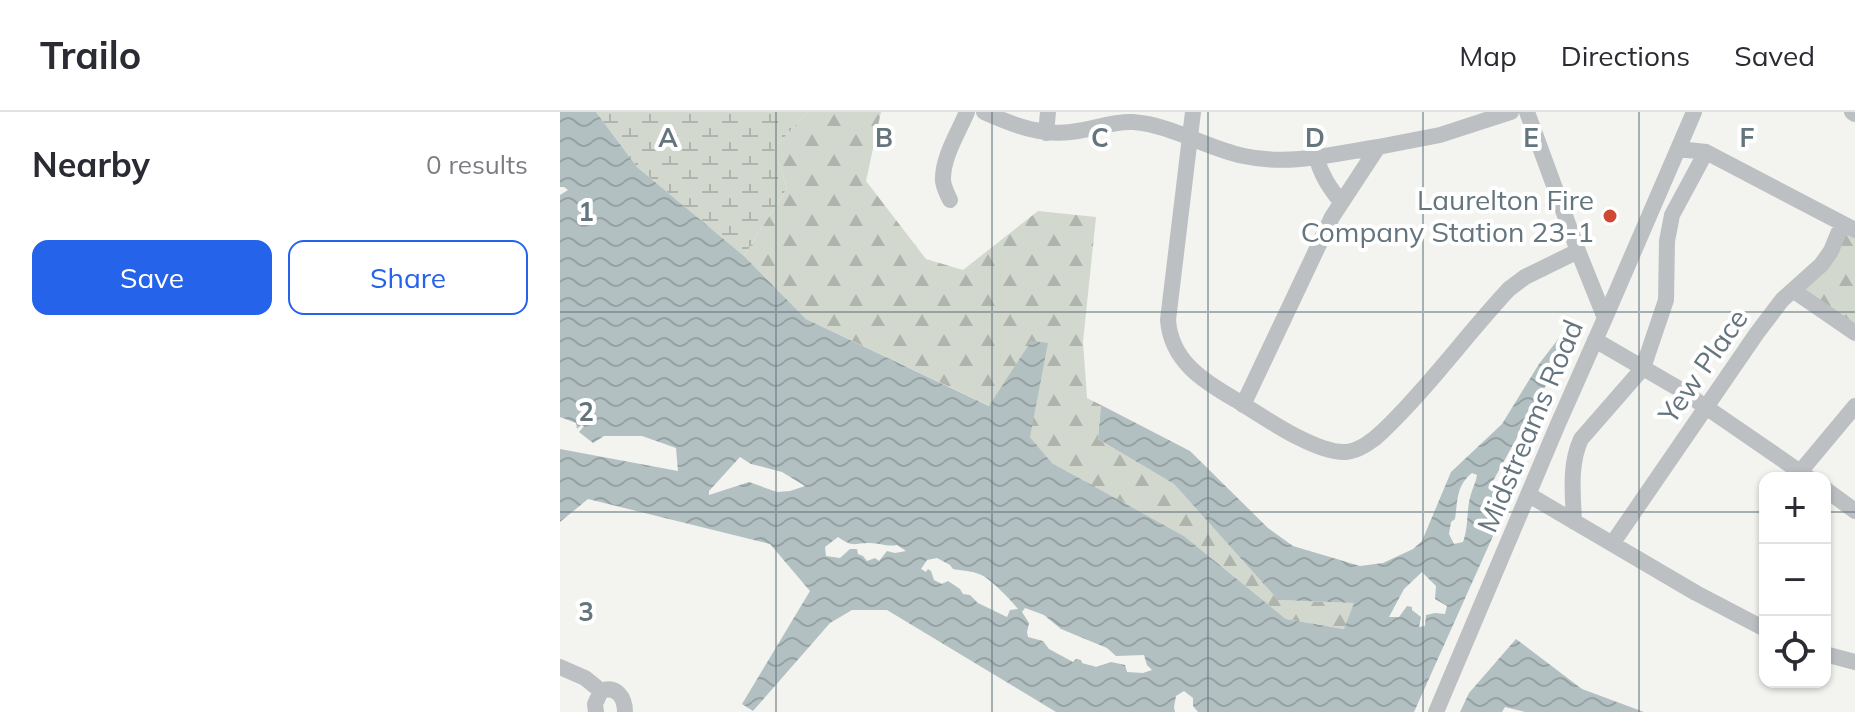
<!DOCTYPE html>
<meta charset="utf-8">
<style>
:root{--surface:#fff;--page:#f2f2f3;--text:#2b2b33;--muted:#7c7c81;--line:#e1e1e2;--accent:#2563eb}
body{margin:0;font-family:Mulish,sans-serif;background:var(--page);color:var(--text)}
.controls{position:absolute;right:24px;bottom:24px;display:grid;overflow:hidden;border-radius:16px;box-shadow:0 2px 6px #0004}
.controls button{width:72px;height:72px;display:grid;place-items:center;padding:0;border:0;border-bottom:2px solid var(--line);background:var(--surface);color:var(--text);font:40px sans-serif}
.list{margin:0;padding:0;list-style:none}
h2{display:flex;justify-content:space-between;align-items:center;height:104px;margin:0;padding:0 32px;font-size:34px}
h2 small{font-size:26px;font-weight:400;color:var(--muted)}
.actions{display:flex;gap:16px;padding:24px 32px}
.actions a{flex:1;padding:18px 0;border:2px solid var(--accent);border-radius:16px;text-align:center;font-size:28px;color:var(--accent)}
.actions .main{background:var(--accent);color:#fff}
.icon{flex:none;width:44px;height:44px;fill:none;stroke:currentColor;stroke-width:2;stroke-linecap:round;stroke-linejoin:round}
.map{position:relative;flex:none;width:1295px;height:600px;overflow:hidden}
header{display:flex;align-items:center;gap:48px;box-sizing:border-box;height:112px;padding:0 40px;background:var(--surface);border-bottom:2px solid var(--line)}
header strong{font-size:38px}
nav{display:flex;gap:44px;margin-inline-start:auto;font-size:28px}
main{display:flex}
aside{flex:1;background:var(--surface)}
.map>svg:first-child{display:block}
</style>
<header>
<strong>Trailo</strong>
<nav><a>Map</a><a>Directions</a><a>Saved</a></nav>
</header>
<main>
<aside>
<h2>Nearby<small>0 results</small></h2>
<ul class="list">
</ul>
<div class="actions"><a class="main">Save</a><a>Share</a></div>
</aside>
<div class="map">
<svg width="1295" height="600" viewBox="0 0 1295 600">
<defs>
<pattern id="forest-firs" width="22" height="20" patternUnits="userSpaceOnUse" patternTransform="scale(2)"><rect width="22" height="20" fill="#d3d8cf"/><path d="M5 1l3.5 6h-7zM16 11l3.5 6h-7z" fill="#afb4ad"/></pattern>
<pattern id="wetland-marsh" width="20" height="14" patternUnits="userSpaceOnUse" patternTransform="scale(2)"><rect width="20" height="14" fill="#d3d8cf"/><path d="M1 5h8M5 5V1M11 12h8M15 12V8" fill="none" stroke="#afb4ad"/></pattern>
<pattern id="water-waves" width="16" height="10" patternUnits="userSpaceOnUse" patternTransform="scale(2)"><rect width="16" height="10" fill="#b3c0c2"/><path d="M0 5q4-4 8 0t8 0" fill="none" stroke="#95a1a3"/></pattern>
</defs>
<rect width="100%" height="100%" fill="#f3f3f0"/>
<!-- forest -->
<path fill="url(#forest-firs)" d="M 248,0 L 321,0 L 306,69 L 366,147 L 403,158 L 478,99 L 536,105 L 523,230 L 527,286 L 541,293 L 538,327 L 614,372 L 718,488 L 795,491 L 785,517 L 726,507 L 624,424 L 492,351 L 470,325 L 471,229 L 430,294 L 246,207 L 184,144 L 227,76 L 214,36 Z
M 1284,118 L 1295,123 L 1295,213 L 1241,177 Z"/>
<!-- wetland -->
<path fill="url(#wetland-marsh)" d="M 36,0 L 248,0 L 214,36 L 227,76 L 184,144 L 77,55 Z"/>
<!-- water -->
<path fill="url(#water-waves)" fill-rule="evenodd" d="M 0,0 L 36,0 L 77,55 L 184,144 L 246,207 L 429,294 L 471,229 L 488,231 L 470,325 L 492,351 L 624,424 L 726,507 L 784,517 L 794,491 L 718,488 L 614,372 L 538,327 L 541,293 L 630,339 L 708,416 L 733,434 L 800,454 L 823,451 L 853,437 L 862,429 L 891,360 L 942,312 L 979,252 L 1009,213 L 1016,219 L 933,369 L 933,424 L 854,600 L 638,600 L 633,594 L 633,586 L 624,579 L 616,584 L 614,595 L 615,600 L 496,600 L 327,498 L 292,498 L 270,511 L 193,599 L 182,592 L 250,479 L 210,432 L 28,387 L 0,410 L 0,337 L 118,359 L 116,336 L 82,324 L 44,324 L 33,331 L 19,320 L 24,314 L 21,313 L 17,317 L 16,311 L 0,305 L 0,83 L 8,78 L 4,75 L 0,75 ZM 180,345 L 191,352 L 222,360 L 245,374 L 230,379 L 217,380 L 189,370 L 149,383 L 149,379 ZM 912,361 L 917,363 C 916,370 913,375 911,382 C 906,398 909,414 903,430 L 894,432 L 889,422 L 891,410 L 895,407 C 898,388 896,374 912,361 ZM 278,425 C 294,436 293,431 310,431 C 320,431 327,435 337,433 L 346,439 L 335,441 L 327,439 L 319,449 L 315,446 L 307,449 L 303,444 L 298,442 L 297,437 L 290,437 L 280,446 L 266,444 L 265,435 ZM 377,446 L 390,453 L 393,457 C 403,459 416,459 425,465 C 435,472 450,487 458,497 L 450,498 L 447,505 L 418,491 L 410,483 L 403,482 L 400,477 L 388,469 L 382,472 L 374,468 L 371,459 L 368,457 L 366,460 L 361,457 L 367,448 ZM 862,460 L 876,474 L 875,487 L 887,494 L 885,502 L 875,501 L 866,503 L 865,514 L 859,515 L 861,505 L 852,498 L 852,495 L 847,494 L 839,505 L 829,505 L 844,477 ZM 465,496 L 484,503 L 501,517 L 547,536 L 556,544 L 584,543 L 587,553 L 592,558 L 583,561 L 567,560 L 565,553 L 551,550 L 536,555 L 522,551 L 521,548 L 516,547 L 513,550 L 489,537 L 483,529 L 468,525 L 467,520 L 469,511 L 462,500 Z
M 956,527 L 1022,577 L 1084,600 L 965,600 L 945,595 L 942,600 L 900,600 L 909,581 Z"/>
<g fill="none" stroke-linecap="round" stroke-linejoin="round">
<!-- minor -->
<path stroke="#bcc0c3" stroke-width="16" d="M 424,0 C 455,14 484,25 518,19 C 536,16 555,9 573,10 C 613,13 645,36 684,44 C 727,54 775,42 818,35
M 633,0 L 608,208 C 611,249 643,269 676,288 C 702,304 756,342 786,340 C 799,339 814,328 823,319 C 869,275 906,223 949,177 L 965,165 L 1018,139
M 1292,0 L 1295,2
M 486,21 L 488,0
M 1118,37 L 1146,40 L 1295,118
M 756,44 C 761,63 769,75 781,90
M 390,88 C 387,82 384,76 383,69 C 382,46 398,21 407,0
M 1234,179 L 1295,221
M 1045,206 L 1134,0
M 1035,228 L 1121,278 L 1249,366
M 683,293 L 772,105 L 818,35 L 880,23 L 951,0
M 1240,360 L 1295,294
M 1265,377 L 1295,399
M 969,383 L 1136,481 L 1205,517
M 1014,410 C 1013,382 1009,353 1021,327 L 1083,256 L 1106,188 L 1107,129 L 1112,103 L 1146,40
M 1052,432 L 1197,221 L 1222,188 L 1261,153 L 1271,139 L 1282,112
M 1265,542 L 1295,550
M 0,555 L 25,566 L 41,579
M 41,579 C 56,573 65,585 65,600
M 36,600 L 35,592 L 41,579
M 876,600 L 998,312 L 1045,206 L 1018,139 L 967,0"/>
</g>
<!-- grid -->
<path fill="none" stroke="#65757e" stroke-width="2" stroke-opacity="0.55" d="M 216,0 L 216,600M 432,0 L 432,600M 648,0 L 648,600M 863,0 L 863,600M 1079,0 L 1079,600M 0,200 L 1295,200M 0,400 L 1205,400M 1265,400 L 1295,400"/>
<!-- markers -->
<circle fill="#d04833" stroke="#fff" stroke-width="3" cx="1050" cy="104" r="8"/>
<g text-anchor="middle" stroke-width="8" stroke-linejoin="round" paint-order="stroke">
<!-- poi labels -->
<g font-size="28" fill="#65757e" stroke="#fff" text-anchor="end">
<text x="1034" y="98">Laurelton Fire<tspan x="1034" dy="32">Company Station 23-1</tspan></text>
</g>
<!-- street labels -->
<g font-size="28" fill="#65757e" stroke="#fff">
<text transform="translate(1143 254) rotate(-55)" y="10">Yew Place</text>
<text transform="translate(970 314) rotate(-67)" y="10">Midstreams Road</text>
</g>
</g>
<g font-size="26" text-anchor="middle" font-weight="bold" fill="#65757e" stroke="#fff" stroke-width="8" stroke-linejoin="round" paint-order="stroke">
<text x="108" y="35">A</text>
<text x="324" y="35">B</text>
<text x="540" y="35">C</text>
<text x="755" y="35">D</text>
<text x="971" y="35">E</text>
<text x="1187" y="35">F</text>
<text x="26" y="109">1</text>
<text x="26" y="309">2</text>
<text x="26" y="509">3</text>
</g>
</svg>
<div class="controls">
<button>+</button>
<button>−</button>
<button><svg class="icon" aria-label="locate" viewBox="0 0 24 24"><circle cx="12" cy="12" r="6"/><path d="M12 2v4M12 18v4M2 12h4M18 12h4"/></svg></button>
</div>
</div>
</main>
